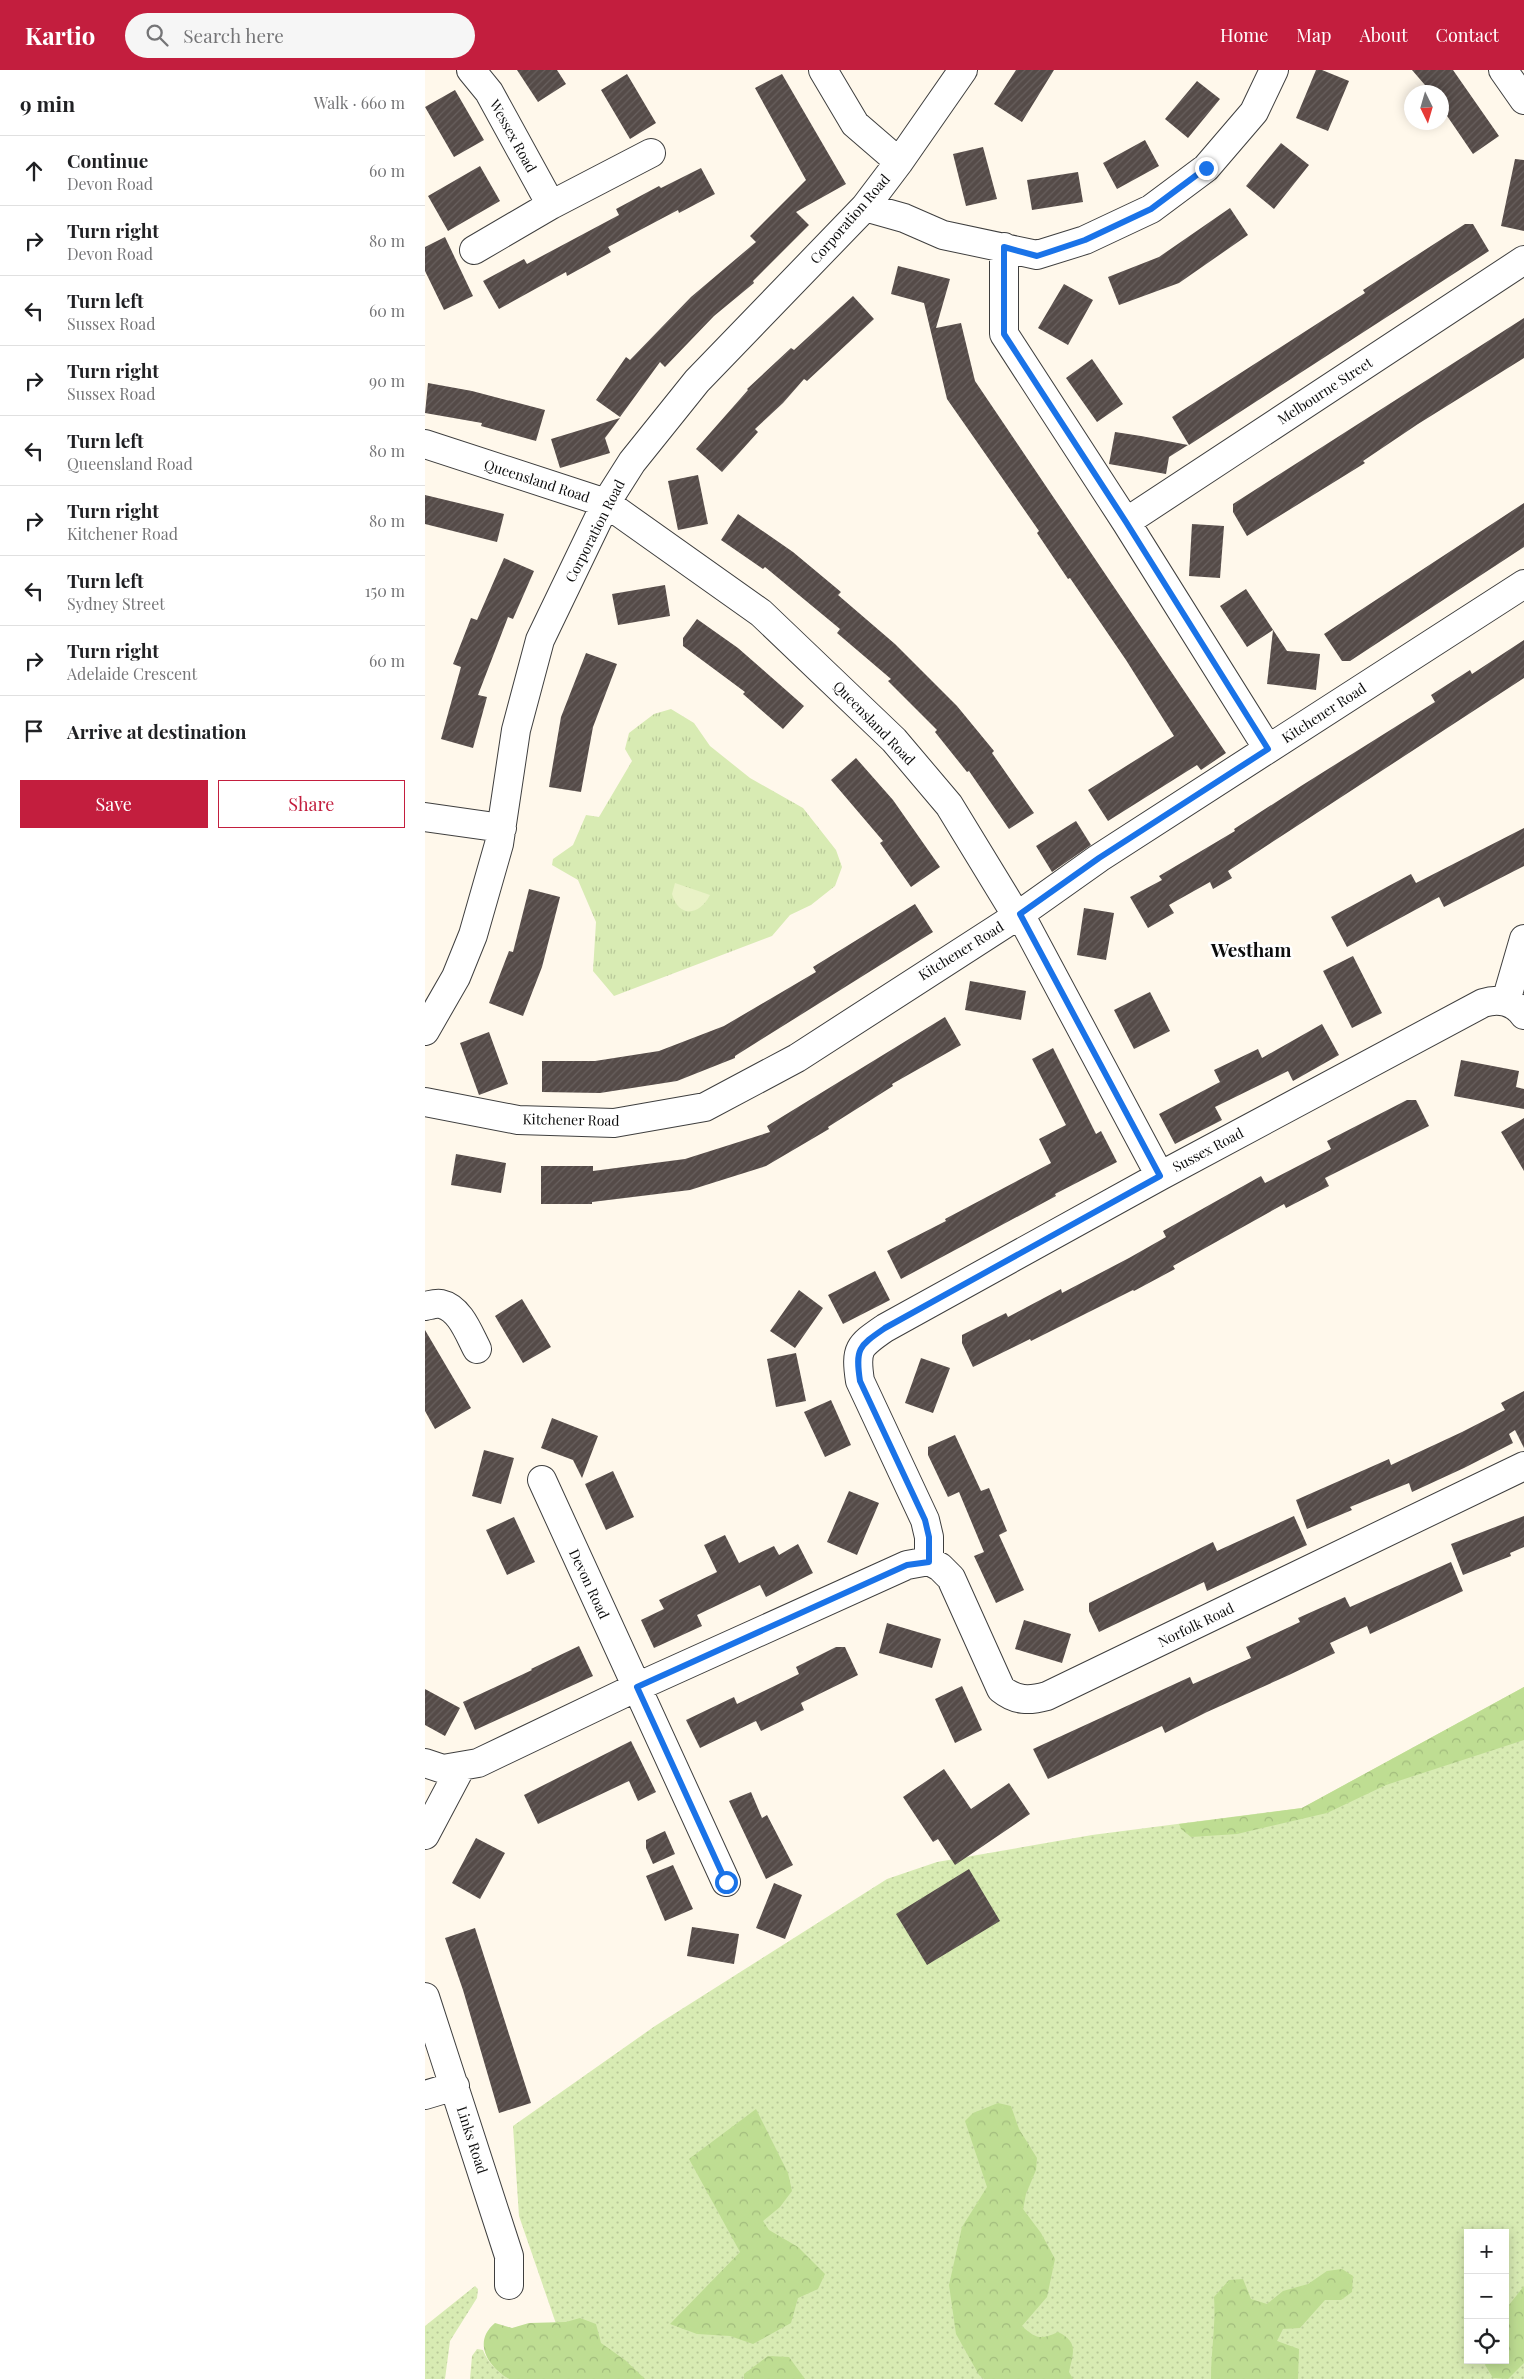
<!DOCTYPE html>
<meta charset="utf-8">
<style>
:root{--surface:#fff;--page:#f6f6f6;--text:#202124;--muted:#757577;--line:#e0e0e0;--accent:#c31e3e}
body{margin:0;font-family:"Playfair Display",serif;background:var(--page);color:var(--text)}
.controls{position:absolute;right:15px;bottom:15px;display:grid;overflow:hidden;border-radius:0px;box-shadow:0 2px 12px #0003}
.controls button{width:45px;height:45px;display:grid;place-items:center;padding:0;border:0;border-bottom:1px solid var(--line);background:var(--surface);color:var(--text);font:25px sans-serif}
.compass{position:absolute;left:979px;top:15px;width:45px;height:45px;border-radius:50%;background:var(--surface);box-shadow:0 2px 12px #0003;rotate:175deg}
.stop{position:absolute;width:15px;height:15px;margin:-11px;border:4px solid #1a73e8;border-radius:50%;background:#fff}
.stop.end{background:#1a73e8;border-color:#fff;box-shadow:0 1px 5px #0008}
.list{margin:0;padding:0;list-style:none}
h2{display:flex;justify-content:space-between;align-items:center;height:65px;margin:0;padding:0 20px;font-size:21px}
h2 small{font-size:16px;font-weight:400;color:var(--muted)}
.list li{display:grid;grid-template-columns:32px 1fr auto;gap:15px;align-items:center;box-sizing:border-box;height:70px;padding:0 20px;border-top:1px solid var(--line)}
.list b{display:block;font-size:19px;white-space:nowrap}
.list p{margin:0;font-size:16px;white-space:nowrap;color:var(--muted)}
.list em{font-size:16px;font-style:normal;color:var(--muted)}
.actions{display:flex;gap:10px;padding:15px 20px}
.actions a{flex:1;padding:11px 0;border:1px solid var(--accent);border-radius:0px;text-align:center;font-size:18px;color:var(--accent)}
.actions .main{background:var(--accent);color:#fff}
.icon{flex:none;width:28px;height:28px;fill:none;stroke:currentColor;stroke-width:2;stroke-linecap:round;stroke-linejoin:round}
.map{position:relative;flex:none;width:1099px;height:2309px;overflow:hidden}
header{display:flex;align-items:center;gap:30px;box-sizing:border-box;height:70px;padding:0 25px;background:var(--accent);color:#fff}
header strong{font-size:24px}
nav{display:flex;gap:28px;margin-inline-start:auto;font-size:18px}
.search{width:350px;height:45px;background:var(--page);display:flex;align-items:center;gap:12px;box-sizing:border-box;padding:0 18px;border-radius:28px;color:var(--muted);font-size:19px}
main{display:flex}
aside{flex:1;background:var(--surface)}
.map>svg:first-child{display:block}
</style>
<header>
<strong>Kartio</strong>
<div class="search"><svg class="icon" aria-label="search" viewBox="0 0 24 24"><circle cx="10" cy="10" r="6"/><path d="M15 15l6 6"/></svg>Search here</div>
<nav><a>Home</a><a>Map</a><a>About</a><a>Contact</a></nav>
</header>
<main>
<aside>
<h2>9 min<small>Walk · 660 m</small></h2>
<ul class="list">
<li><svg class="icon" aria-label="ahead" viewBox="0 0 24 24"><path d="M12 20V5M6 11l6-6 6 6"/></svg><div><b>Continue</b><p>Devon Road</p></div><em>60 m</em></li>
<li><svg class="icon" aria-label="right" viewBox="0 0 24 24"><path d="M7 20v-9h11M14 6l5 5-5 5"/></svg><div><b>Turn right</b><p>Devon Road</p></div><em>80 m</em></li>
<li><svg class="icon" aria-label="left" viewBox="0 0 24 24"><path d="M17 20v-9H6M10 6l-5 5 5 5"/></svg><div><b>Turn left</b><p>Sussex Road</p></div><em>60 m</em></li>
<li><svg class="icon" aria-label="right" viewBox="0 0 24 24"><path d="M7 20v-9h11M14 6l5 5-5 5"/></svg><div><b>Turn right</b><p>Sussex Road</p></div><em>90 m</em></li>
<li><svg class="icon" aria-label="left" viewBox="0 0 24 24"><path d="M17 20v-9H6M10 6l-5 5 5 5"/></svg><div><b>Turn left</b><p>Queensland Road</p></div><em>80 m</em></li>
<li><svg class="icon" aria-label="right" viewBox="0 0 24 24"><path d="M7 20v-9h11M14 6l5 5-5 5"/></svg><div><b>Turn right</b><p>Kitchener Road</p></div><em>80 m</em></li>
<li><svg class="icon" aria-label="left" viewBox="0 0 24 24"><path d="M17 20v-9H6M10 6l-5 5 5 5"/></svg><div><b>Turn left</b><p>Sydney Street</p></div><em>150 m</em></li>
<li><svg class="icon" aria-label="right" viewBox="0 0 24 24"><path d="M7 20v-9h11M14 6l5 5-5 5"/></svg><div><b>Turn right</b><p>Adelaide Crescent</p></div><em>60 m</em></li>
<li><svg class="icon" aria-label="arrive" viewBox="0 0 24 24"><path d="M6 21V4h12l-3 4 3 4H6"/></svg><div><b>Arrive at destination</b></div></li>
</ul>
<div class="actions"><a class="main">Save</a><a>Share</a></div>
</aside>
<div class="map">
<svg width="1099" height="2309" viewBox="0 0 1099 2309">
<defs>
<pattern id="grass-dots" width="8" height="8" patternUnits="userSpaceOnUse" patternTransform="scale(1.25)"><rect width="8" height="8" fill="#d8ebb3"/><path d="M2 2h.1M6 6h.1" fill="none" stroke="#b8c899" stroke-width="1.8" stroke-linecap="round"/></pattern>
<pattern id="forest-crowns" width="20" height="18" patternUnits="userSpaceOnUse" patternTransform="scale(1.25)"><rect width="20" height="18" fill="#bedd92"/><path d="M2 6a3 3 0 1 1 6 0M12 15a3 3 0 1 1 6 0" fill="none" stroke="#a2bc7d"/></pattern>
<pattern id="park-tufts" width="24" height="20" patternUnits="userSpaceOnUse" patternTransform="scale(1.25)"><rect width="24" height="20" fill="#d8ebb3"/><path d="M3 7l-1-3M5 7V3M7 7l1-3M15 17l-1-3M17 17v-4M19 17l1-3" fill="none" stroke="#b8c899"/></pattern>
<pattern id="building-hatch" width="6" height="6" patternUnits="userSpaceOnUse" patternTransform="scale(1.25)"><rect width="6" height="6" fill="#554b48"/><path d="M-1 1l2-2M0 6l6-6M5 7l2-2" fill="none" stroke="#68605e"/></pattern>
</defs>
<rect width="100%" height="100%" fill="#fff8eb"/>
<!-- grass -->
<path fill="url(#grass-dots)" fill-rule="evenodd" d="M 1099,1617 L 1099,2309 L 150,2309 L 94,2146 L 88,2056 L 230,1956 L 462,1809 L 512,1792 L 667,1765 L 877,1738 ZM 1043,2163 L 1080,2163 L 1080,2290 L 1043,2290 Z
M 50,2216 L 53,2219 L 52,2228 L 25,2271 L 20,2309 L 0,2309 L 0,2256 Z
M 52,2279 L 58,2280 C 63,2293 72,2302 84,2309 L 45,2309 L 47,2286 Z"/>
<!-- forest -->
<path fill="url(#forest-crowns)" d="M 1099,1617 L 1099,1670 L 961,1715 L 902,1743 L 812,1764 L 766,1767 L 756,1759 L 754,1754 L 877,1738 Z
M 573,2033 L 586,2036 L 594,2059 L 612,2088 L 611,2100 L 601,2124 L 598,2139 L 616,2163 L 630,2189 L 622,2227 L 597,2256 C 611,2269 616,2270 633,2262 C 654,2272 648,2283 644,2302 L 648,2309 L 559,2309 L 554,2305 L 531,2264 L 524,2215 L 537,2157 L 562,2117 L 540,2051 L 548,2043 Z
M 331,2039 L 363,2103 L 367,2121 L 355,2137 L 338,2151 L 344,2160 L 373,2177 L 400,2204 L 393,2219 L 373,2228 L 366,2253 L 328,2274 L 305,2266 L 272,2264 L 245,2254 L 315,2182 L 264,2089 Z
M 917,2199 L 928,2206 L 927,2222 L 916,2230 L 900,2230 L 875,2258 L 858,2259 L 852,2271 L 874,2279 L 873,2309 L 786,2309 C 786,2281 791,2255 789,2227 L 804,2210 L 818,2209 L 826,2229 L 842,2234 L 858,2221 L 883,2214 L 902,2201 Z
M 1099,2216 L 1099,2293 L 1083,2309 L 1068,2308 L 1060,2295 L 1062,2290 L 1080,2290 L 1080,2240 Z
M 155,2248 L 171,2254 L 176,2273 L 200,2290 L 220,2309 L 84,2309 C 63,2297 47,2272 70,2253 L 87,2258 L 104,2253 L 141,2252 Z
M 343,2286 L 364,2287 L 380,2309 L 319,2309 L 319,2304 Z"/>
<!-- park -->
<path fill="url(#park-tufts)" d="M 246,639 L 269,653 L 285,676 L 325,708 L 378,738 L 411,780 L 417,797 L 410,816 L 386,835 L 365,845 L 347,866 L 189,926 L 168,901 L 171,852 L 153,810 L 127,795 L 128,789 L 148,775 L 161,745 L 174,747 L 207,691 L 200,679 L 204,663 L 229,644 Z"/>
<!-- pitch -->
<path fill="#e9f2c6" d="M 250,813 L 285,825 C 275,845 254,849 247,824 Z"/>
<!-- building -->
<path fill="url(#building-hatch)" d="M 92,0 L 132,0 L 141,14 L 113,32 Z
M 591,0 L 629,0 L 597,52 L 569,34 Z
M 891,0 L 897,0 L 924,11 L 903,61 L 871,48 Z
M 987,0 L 1028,0 L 1074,66 L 1048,84 L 1018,40 L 1020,39 L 1016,35 L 1016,22 L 1006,22 Z
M 202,4 L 231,53 L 205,69 L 176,20 Z
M 357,4 L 421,114 L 371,142 L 384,155 L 328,211 L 329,213 L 289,246 L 240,297 L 235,292 L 195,347 L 171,330 L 201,287 L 205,290 L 266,227 L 331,172 L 325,166 L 381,110 L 330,18 Z
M 772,11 L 795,29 L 763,68 L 740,49 Z
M 30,20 L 59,70 L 29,87 L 0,37 Z
M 720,70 L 734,96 L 692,119 L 678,93 Z
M 856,73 L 884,95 L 849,139 L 821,116 Z
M 558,77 L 572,129 L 541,136 L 528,84 Z
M 1090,89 L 1099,90 L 1099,161 L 1076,156 Z
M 55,96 L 75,131 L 23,161 L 3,126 Z
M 276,98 L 290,124 L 254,143 L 253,140 L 183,177 L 186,182 L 142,206 L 141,202 L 74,239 L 58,211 L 99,189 L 102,194 L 194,145 L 191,139 L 234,116 L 236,118 Z
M 653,102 L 658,132 L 607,140 L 602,110 Z
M 805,138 L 823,165 L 754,213 L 694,235 L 683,207 L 734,187 Z
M 1040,154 L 1048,154 L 1064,181 L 764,375 L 747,347 L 940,223 L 938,220 Z
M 20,167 L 48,226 L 19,240 L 0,201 L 0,177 Z
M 473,196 L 525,209 L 511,258 L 536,253 L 550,311 L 801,683 L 776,700 L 772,695 L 683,751 L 663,720 L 749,666 L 701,590 L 645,508 L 643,509 L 612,463 L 614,461 L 522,329 L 499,233 L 466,224 Z
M 639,214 L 668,230 L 643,275 L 613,258 Z
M 428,226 L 449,249 L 382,311 L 379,309 L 358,333 L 330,359 L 333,362 L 297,402 L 271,379 L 323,320 L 322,319 L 366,278 L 369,280 Z
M 1099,248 L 1099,288 L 993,354 L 938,391 L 940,393 L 822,466 L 808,442 L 808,434 Z
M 667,289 L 698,334 L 672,352 L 641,308 Z
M 3,313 L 47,321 L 120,340 L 111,371 L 56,356 L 57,353 L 0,343 Z
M 195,348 L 180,368 L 185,383 L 135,398 L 126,369 Z
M 690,362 L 716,366 L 763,375 L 744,387 L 741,404 L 684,394 Z
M 273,405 L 283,454 L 253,460 L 243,411 Z
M 0,425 L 79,444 L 72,472 L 0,454 Z
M 1099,433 L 1099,477 L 925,591 L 917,591 L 899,564 Z
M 313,444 L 368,482 L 416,522 L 413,525 L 470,574 L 532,636 L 569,681 L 567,683 L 609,743 L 584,759 L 544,701 L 542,702 L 510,662 L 512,660 L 463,611 L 466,609 L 412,563 L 415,559 L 340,497 L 338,499 L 296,470 Z
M 767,454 L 799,456 L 795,508 L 764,506 Z
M 79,488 L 109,501 L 88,549 L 83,547 L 53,625 L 62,627 L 48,678 L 16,669 L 36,597 L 28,594 L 46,548 L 52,550 Z
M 240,515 L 245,546 L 193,555 L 187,524 Z
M 821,519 L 862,581 L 895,584 L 891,620 L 842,614 L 848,560 L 822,577 L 795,536 Z
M 272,549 L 313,578 L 379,636 L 358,659 L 318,624 L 320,622 L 258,576 L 258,568 Z
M 1099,570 L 1099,608 L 803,801 L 807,808 L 788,819 L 785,812 L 744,835 L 749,843 L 723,858 L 705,827 L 737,810 L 734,806 L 810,761 L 809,759 L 876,716 L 1010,632 L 1006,625 L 1045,600 L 1047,604 Z
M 161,583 L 192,594 L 168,657 L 156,722 L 124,717 L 136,647 Z
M 431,688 L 468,730 L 515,797 L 486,817 L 455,773 L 458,771 L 406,710 Z
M 651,751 L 666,775 L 627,802 L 611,776 Z
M 1099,758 L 1099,796 L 1019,837 L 1014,827 L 922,877 L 906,847 L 986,804 L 991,813 Z
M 104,819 L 135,827 L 117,897 L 98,946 L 64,933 L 84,881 L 88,882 Z
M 490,834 L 508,862 L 310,986 L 310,988 L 252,1011 L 175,1023 L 117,1022 L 117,991 L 170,991 L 234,981 L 299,956 L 391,902 L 388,897 Z
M 659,838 L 689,843 L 681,890 L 652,885 Z
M 928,886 L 957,943 L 927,958 L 898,901 Z
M 545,911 L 601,921 L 596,950 L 540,940 Z
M 725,922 L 745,961 L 709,979 L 689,940 Z
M 520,947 L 536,975 L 467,1014 L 468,1016 L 403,1057 L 404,1059 L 341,1096 L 265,1120 L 167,1132 L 167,1134 L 116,1134 L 116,1096 L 168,1096 L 168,1101 L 260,1089 L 345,1062 L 342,1056 Z
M 897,954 L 914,985 L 868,1011 L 863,1001 L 790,1037 L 797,1050 L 750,1074 L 734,1044 L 795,1012 L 789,1000 L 833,979 L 837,988 Z
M 64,962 L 83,1014 L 54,1025 L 35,973 Z
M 628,978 L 671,1064 L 676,1061 L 692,1092 L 630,1124 L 631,1126 L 476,1209 L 462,1181 L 521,1151 L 520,1149 L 626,1093 L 614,1069 L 641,1055 L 607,989 Z
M 1036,990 L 1094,1001 L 1091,1017 L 1099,1019 L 1099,1039 L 1029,1026 Z
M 982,1030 L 991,1030 L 1004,1056 L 900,1108 L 904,1116 L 861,1138 L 859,1134 L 748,1196 L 750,1199 L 709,1221 L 708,1220 L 606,1271 L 605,1269 L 548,1297 L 537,1273 L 537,1265 L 581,1243 L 583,1247 L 636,1219 L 637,1223 L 704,1188 L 741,1167 L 738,1161 L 836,1106 L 840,1113 L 906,1079 L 902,1071 Z
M 1099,1048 L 1099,1101 L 1076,1062 Z
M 31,1084 L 81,1093 L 76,1123 L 26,1115 Z
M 450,1201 L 465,1230 L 418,1254 L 403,1225 Z
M 374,1220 L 398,1238 L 370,1278 L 345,1261 Z
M 97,1229 L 126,1277 L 98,1293 L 70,1246 Z
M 0,1260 L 46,1338 L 10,1359 L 0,1341 Z
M 371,1283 L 381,1331 L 351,1337 L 342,1289 Z
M 496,1288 L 525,1298 L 508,1343 L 480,1333 Z
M 1099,1321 L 1099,1378 L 1090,1360 L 1084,1364 L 1088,1373 L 1039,1398 L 987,1422 L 984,1413 L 925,1437 L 927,1440 L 882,1459 L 871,1430 L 964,1389 L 966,1395 L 1037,1362 L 1080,1340 L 1076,1333 Z
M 406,1330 L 426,1375 L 400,1387 L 379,1342 Z
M 127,1348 L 173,1366 L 157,1408 L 148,1390 L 116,1378 Z
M 530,1365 L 556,1421 L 564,1418 L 582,1461 L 574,1465 L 599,1520 L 571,1533 L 549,1486 L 559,1482 L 534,1422 L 523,1427 L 503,1385 L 503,1377 Z
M 59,1380 L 89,1388 L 76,1434 L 47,1426 Z
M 188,1401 L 209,1447 L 181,1460 L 160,1414 Z
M 424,1421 L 454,1433 L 432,1485 L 402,1472 Z
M 869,1446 L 882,1475 L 782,1521 L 779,1512 L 674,1562 L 664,1541 L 664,1533 L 788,1472 L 792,1481 Z
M 1099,1446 L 1099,1477 L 1085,1483 L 1086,1486 L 1038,1505 L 1026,1474 Z
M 89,1447 L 110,1492 L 82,1505 L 61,1460 Z
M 300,1465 L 314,1493 L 349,1476 L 354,1485 L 373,1474 L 388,1503 L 341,1527 L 335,1515 L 272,1545 L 277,1556 L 229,1578 L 216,1550 L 239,1539 L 234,1530 L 292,1502 L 279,1475 Z
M 1026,1492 L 1038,1521 L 945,1564 L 942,1556 L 905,1573 L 910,1583 L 864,1605 L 782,1642 L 740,1663 L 737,1656 L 623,1709 L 608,1679 L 765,1607 L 768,1614 L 826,1588 L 821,1577 L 875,1552 L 873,1548 L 920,1527 L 925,1537 Z
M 599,1550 L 646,1564 L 637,1593 L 590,1579 Z
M 462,1553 L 516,1569 L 507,1598 L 454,1583 Z
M 154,1576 L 168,1606 L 50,1660 L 38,1632 L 107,1600 L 106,1599 Z
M 411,1577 L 420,1577 L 433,1605 L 376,1633 L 379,1640 L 336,1661 L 331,1651 L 275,1678 L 261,1650 L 309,1627 L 312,1634 L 374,1604 L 371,1597 Z
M 537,1616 L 557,1660 L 530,1673 L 510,1629 Z
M 0,1619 L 35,1638 L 20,1666 L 0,1655 Z
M 206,1671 L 231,1722 L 213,1731 L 204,1711 L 113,1754 L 99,1725 Z
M 519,1699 L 546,1739 L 584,1713 L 605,1744 L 530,1795 L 513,1769 L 508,1772 L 478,1727 Z
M 326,1722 L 337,1748 L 342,1745 L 368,1795 L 341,1809 L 304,1731 Z
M 240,1761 L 250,1784 L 228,1794 L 221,1778 L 221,1770 Z
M 51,1768 L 80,1783 L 55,1829 L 27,1813 Z
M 248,1795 L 268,1839 L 240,1851 L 221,1806 Z
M 544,1799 L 575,1851 L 502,1895 L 471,1844 Z
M 349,1813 L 377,1825 L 360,1869 L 331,1858 Z
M 267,1857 L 314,1864 L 309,1894 L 262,1886 Z
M 50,1858 L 106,2033 L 74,2043 L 38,1920 L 20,1868 Z"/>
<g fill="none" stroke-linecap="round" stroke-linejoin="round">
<!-- minor casing -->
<g stroke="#3f3f3f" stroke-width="30">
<path id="minor" d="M 46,0 L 64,22 L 126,135
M 398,0 L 430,54 L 474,92
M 1078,0 L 1099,30
M 440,137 L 479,148 L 518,165 L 612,185 L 660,170 L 726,139 L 781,98 L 829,42 L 849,0
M 579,177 L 579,264 L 701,452 L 843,679
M 49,180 L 126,135 L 226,83
M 0,374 L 181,433 L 336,543 L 469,670 L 524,735 L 585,835 L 595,844 L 735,1106
M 701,452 L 1099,190
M 0,747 L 77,758
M 1081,931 L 1099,869
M 0,961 L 31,907 L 48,865 L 74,774 L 91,660 L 115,570 L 181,433 L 207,392 L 272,311 L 440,137 L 474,92 L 538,0
M 0,1032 L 93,1050 L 189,1053 L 280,1037 L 372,988 L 595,844 L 674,788 L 1099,514
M 0,1236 C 5,1235 11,1233 16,1234 C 35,1238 44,1264 52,1279
M 117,1410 L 301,1812
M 504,1491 L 504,1467 L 500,1450 L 435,1311 C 430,1278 434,1276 460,1258 L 735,1106 L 1058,933 C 1074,928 1089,931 1099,945
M 504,1491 L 515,1497 L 526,1508 L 576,1619 C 591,1631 604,1631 622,1626 L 1099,1396
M 0,1693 L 18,1699 L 53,1693 L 212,1617 L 482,1495 L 504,1491
M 0,1765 L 36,1697
M 0,1927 L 84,2186 L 84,2215
M 0,2025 L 30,2016"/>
</g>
<!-- minor -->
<use href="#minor" stroke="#fff" stroke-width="28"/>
</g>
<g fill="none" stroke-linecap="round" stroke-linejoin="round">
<!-- route -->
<path stroke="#1a73e8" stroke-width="6" d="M 301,1812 L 212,1617 L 482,1495 L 504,1492 L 504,1467 L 500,1450 L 435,1311 C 430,1278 434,1276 460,1258 L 735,1106 L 595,844 L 674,788 L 843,679 L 701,452 L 579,264 L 579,177 L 612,186 L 660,170 L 726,139 L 781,98"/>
</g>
<g text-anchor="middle" stroke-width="5" stroke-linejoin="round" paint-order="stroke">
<!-- street labels -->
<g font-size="14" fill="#0c0c0c" stroke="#fff">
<text transform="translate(88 66) rotate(61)" y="5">Wessex Road</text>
<text transform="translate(425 149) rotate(-49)" y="5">Corporation Road</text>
<text transform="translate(900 321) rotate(-33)" y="5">Melbourne Street</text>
<text transform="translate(112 411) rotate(18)" y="5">Queensland Road</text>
<text transform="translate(170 461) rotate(-63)" y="5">Corporation Road</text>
<text transform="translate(899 643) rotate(-33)" y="5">Kitchener Road</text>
<text transform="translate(449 653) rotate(46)" y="5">Queensland Road</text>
<text transform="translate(536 881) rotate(-32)" y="5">Kitchener Road</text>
<text transform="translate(146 1050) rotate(1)" y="5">Kitchener Road</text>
<text transform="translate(783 1080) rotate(-28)" y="5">Sussex Road</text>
<text transform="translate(164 1514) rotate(65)" y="5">Devon Road</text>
<text transform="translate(771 1555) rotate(-26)" y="5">Norfolk Road</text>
<text transform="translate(47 2070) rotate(72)" y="5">Links Road</text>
</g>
<!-- district labels -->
<g font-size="19" font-weight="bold" fill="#0c0c0c" stroke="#fff">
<text x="826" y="887">Westham</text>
</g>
</g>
</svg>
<div class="controls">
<button>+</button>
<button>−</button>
<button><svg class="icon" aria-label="locate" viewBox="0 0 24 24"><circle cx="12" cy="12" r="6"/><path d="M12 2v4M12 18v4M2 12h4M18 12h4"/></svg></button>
</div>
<svg class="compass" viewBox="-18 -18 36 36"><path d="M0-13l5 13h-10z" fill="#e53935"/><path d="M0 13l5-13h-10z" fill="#757577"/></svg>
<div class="stop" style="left:301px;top:1812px"></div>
<div class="stop end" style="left:781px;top:98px"></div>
</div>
</main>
